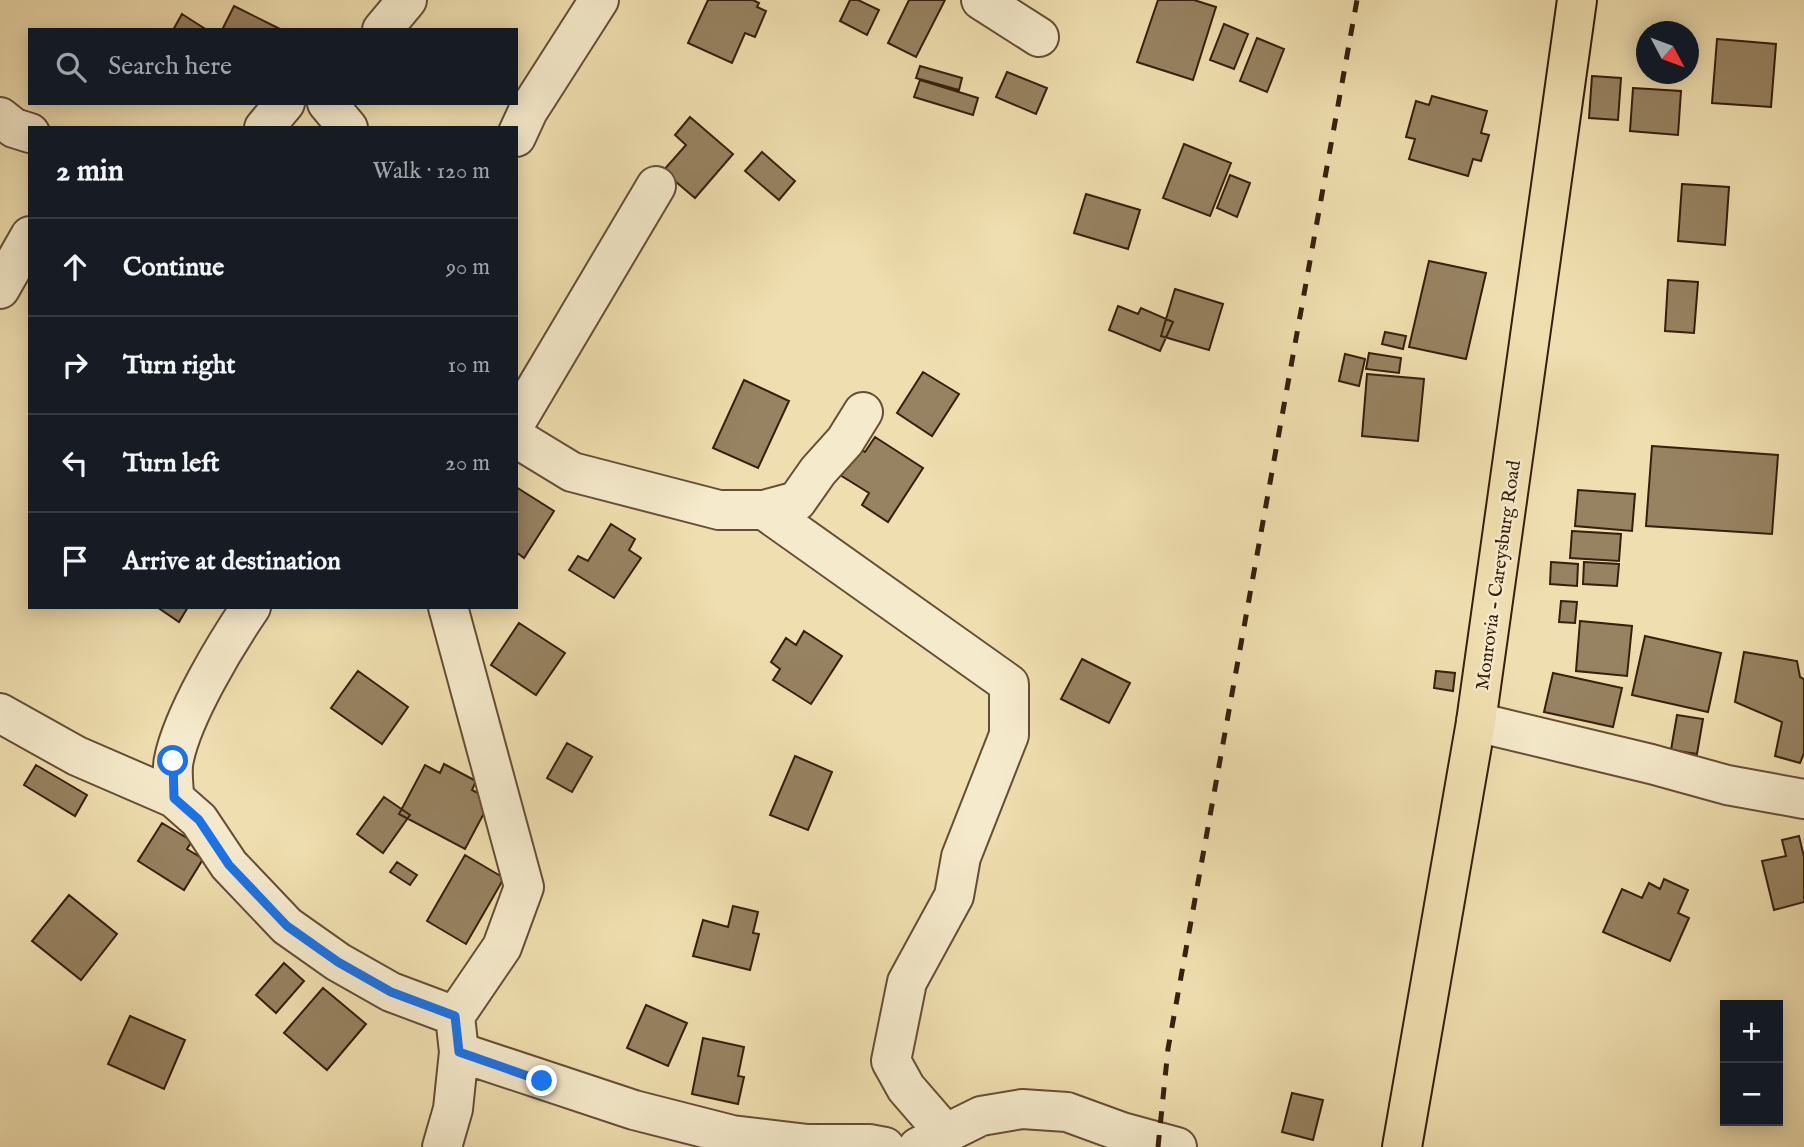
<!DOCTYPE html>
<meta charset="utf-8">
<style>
:root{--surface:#171b24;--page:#242831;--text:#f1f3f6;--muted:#9ea1a6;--line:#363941}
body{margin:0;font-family:"IM FELL English",serif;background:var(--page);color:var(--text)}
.controls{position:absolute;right:21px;bottom:21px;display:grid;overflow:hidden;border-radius:0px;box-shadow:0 4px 18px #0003}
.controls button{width:63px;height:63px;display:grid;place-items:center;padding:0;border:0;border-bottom:2px solid var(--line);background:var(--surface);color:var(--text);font:35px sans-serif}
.compass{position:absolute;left:1636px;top:21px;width:63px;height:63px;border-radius:50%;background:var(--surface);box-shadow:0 4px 18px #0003;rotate:131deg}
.stop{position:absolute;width:21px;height:21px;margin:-16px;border:5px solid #1a73e8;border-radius:50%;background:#fff}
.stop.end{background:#1a73e8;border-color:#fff;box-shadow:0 2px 7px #0008}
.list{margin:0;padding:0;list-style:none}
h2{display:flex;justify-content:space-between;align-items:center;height:91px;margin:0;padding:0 28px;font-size:30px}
h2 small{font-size:23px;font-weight:400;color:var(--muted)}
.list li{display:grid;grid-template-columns:46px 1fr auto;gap:21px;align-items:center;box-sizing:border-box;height:98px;padding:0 28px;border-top:2px solid var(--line)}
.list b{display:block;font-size:26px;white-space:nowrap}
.list em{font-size:23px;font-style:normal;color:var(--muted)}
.icon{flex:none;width:38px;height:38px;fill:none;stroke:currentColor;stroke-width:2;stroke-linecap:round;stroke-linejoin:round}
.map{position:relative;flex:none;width:1804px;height:1147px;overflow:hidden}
.search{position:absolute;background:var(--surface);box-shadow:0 4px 18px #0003;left:28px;top:28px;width:490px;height:77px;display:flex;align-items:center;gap:18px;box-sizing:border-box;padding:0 24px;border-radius:0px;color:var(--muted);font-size:26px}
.panel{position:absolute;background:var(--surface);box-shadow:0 4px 18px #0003;left:28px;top:126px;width:490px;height:483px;border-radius:0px}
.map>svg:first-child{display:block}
</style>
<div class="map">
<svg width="1804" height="1147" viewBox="0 0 1804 1147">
<rect width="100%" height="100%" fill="#efdeaf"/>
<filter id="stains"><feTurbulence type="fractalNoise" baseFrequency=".00286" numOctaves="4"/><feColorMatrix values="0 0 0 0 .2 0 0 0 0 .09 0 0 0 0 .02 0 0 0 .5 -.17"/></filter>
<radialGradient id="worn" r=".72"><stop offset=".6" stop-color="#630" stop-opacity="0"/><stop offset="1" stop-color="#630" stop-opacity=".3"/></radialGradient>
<!-- building -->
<path fill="#978261" stroke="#371e0d" stroke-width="2" d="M 708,0 L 753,0 L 759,3 L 757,7 L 766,11 L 755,37 L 745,33 L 732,63 L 688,43 Z
M 850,0 L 858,0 L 879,10 L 867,35 L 840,21 Z
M 909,0 L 945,0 L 916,57 L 888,43 Z
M 1158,0 L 1194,0 L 1216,7 L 1193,80 L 1137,62 Z
M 234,6 L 282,30 L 222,30 Z
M 182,14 L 196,23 L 207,30 L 173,30 Z
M 1224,24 L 1248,34 L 1234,69 L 1210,60 Z
M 1257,38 L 1284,49 L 1267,92 L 1240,81 Z
M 1717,39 L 1776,44 L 1771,107 L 1712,103 Z
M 920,66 L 962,78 L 959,90 L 916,78 Z
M 1007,72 L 1047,88 L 1036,114 L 996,97 Z
M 1592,76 L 1621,78 L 1618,120 L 1589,118 Z
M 920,80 L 978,98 L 973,115 L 914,97 Z
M 1633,88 L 1681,91 L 1678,135 L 1630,131 Z
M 1432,96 L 1487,111 L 1481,133 L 1489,135 L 1481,161 L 1473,159 L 1468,176 L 1409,159 L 1415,139 L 1406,137 L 1416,101 L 1429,105 Z
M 690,117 L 733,154 L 695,198 L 663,171 L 686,145 L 675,135 Z
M 1184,144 L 1231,163 L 1210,216 L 1163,198 Z
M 762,152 L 795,181 L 779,200 L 745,171 Z
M 1230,175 L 1250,183 L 1237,217 L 1217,208 Z
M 1682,184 L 1729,187 L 1725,245 L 1678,241 Z
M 1086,194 L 1140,210 L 1128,249 L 1074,233 Z
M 1429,261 L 1486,273 L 1466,359 L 1409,347 Z
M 1668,280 L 1698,282 L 1694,333 L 1665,331 Z
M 1175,289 L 1223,304 L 1209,350 L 1161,336 Z
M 1118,306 L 1138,314 L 1141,308 L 1173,322 L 1160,351 L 1109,330 Z
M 1385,332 L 1406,336 L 1403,349 L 1382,344 Z
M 1369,353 L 1401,358 L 1399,373 L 1366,369 Z
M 1345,354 L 1365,359 L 1359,386 L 1339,381 Z
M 923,372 L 959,394 L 932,436 L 897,413 Z
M 1367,374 L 1424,379 L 1418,441 L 1362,436 Z
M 744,380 L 789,401 L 758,468 L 713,448 Z
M 875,437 L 923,468 L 888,522 L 862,505 L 869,493 L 840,475 L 857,447 L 865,452 Z
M 1652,446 L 1778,455 L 1772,534 L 1646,526 Z
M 516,487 L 554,511 L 524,558 L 516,552 Z
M 1578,490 L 1635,494 L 1632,531 L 1575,526 Z
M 611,524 L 635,539 L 629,550 L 641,558 L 614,598 L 569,570 L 578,556 L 588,561 Z
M 1572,531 L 1621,534 L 1619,561 L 1570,558 Z
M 1551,562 L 1578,564 L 1577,586 L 1550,584 Z
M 1584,562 L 1619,564 L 1617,586 L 1583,584 Z
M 1561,601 L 1577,602 L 1575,623 L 1559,622 Z
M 157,607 L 188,607 L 179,622 Z
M 1580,621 L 1632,626 L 1627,676 L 1576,671 Z
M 519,623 L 565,653 L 536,695 L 491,665 Z
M 804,631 L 842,656 L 811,704 L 773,680 L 780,669 L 771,662 L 786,638 L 796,645 Z
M 1645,636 L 1721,653 L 1708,712 L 1632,695 Z
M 1744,652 L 1797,661 L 1800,677 L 1804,679 L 1804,753 L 1800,763 L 1775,756 L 1782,722 L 1735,702 Z
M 1082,659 L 1130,683 L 1109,723 L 1061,699 Z
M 358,671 L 408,707 L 382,744 L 331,708 Z
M 1436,671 L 1455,673 L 1453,691 L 1434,688 Z
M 1553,673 L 1622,688 L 1613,727 L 1544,712 Z
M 1677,715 L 1703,719 L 1697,754 L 1671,750 Z
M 567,743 L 592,757 L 572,792 L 547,778 Z
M 795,756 L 832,772 L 808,830 L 770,815 Z
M 444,764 L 476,781 L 472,790 L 491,800 L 465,849 L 399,814 L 425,765 L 440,773 Z
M 36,765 L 87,795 L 75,816 L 24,785 Z
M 384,797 L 410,815 L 383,853 L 357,834 Z
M 162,823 L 192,841 L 187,849 L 203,859 L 184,890 L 138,861 Z
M 1799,836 L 1804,857 L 1804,902 L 1774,910 L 1762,861 L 1786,856 L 1782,840 Z
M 465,855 L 504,878 L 466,944 L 427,921 Z
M 397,862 L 417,875 L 410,885 L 390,872 Z
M 1664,879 L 1688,890 L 1678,913 L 1689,918 L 1670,961 L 1603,932 L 1622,889 L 1642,898 L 1649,883 L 1660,889 Z
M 69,895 L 117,934 L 81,980 L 32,941 Z
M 733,906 L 758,912 L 753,933 L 759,934 L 750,970 L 693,956 L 703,920 L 728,927 Z
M 284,963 L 304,981 L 276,1013 L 256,995 Z
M 323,988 L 366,1024 L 327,1070 L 284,1033 Z
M 646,1005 L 687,1023 L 668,1066 L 627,1048 Z
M 130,1016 L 185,1040 L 164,1089 L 108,1064 Z
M 703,1038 L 744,1047 L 738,1076 L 744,1077 L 738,1104 L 692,1094 Z
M 1292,1093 L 1323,1100 L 1313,1140 L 1282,1132 Z"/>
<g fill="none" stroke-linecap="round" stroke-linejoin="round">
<!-- minor casing -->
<g stroke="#654e36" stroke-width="42">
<path id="minor" d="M 981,0 L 1039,37
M 382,30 L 407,0
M 327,103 L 348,128
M 0,117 L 14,128 L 30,133
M 264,128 L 285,103
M 516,137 L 528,111 L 599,0
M 0,289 L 30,236
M 516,422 L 656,186
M 516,438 L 572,472 L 719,510 L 764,510 L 797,501 L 818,471 L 845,441 L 863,412
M 764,510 L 1009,684 L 1009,735 L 961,857 L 954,896 L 907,982 L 891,1061 L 906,1088 L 945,1133
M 251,607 C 225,645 183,715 174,759 C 171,771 174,785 174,798 L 199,820 L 229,865 L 287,926 L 338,962 L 391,992 L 455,1016
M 0,713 L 77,756 L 174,798
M 1476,722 L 1651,764 L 1727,785 L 1804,799
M 459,1052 L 634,1110 L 732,1135 L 808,1144 L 869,1144 L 885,1147
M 442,1147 L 453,1109 L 459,1052 L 455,1016 L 502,947 L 524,887 L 448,607
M 918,1147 L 981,1116 L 1022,1109 L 1067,1112 L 1122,1132 L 1177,1147"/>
</g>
<!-- major casing -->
<g stroke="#371e0d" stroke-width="42">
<path id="major" d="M 1402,1147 L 1476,722 L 1577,0"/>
</g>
<!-- minor -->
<use href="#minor" stroke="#f5eacb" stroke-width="38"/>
<!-- major -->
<use href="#major" stroke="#efdeaf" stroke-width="38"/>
<!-- rail -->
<path stroke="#371e0d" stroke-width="5" stroke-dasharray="12 12" stroke-linecap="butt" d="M 1158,1147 L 1168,1049 L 1357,0"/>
</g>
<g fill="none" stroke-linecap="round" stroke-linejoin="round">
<!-- route -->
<path stroke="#1a73e8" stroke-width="9" d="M 173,761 L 174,798 L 199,820 L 229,865 L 287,926 L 338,962 L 391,992 L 455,1016 L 459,1052 L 542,1081"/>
</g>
<g text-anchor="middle" stroke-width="5" stroke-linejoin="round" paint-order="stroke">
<!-- street labels -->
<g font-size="19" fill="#371e0d" stroke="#f5eacb">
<text transform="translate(1497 575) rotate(-82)" y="7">Monrovia - Careysburg Road</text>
</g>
</g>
<rect width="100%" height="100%" filter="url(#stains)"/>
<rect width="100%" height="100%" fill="url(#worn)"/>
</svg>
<div class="controls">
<button>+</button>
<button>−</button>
</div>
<svg class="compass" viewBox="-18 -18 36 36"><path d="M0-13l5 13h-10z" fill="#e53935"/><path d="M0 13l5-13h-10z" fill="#9ea1a6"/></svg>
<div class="stop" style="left:173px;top:761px"></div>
<div class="stop end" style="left:542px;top:1081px"></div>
<div class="search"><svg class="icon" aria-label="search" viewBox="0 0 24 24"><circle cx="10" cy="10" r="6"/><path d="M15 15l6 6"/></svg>Search here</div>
<section class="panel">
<h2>2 min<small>Walk · 120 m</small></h2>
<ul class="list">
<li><svg class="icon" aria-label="ahead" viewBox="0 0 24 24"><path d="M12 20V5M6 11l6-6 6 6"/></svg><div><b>Continue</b></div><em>90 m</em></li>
<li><svg class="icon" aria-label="right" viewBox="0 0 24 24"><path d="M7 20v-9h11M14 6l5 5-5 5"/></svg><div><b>Turn right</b></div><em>10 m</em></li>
<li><svg class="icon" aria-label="left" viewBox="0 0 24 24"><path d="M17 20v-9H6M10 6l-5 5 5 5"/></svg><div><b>Turn left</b></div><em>20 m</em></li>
<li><svg class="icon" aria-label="arrive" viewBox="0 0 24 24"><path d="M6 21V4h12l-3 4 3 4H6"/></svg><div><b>Arrive at destination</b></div></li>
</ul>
</section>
</div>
